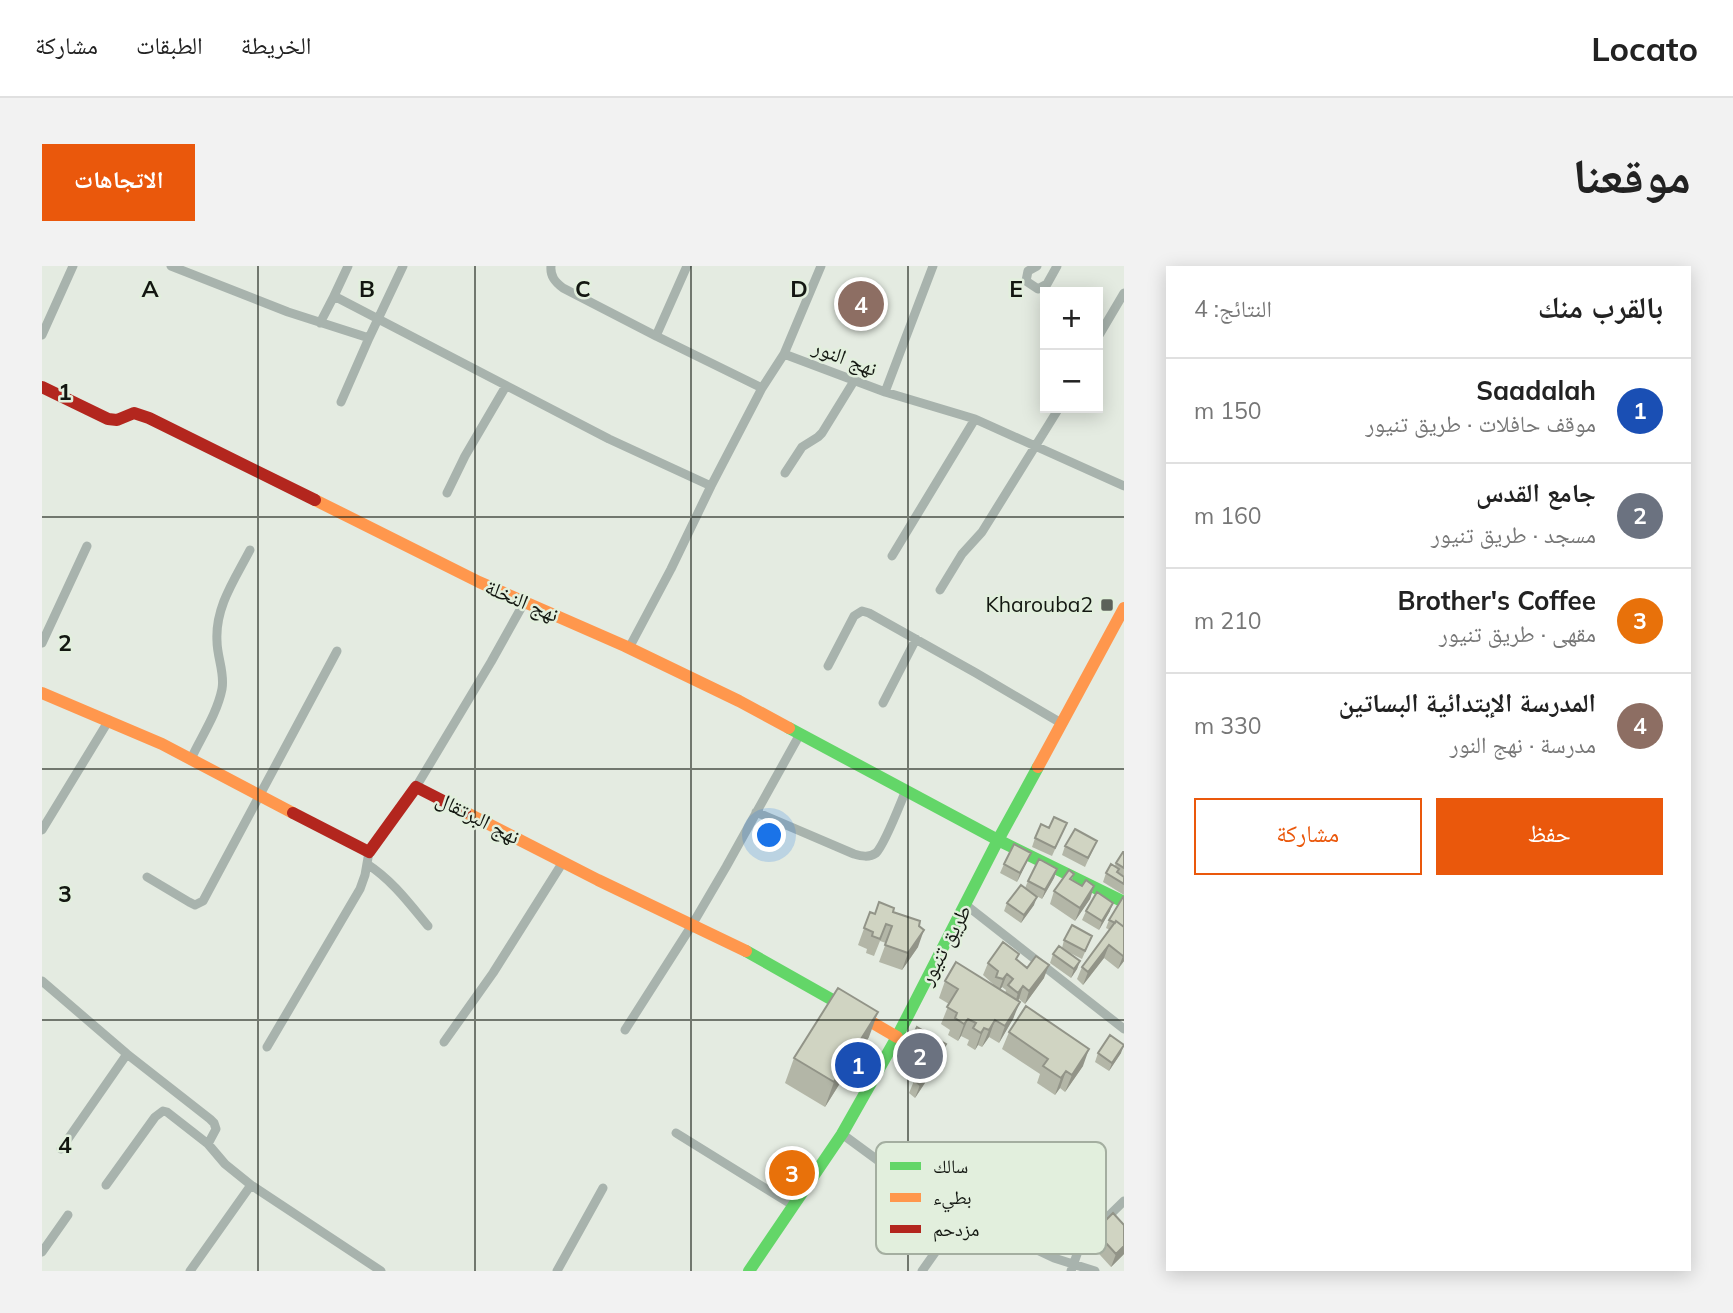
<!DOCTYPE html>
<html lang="ar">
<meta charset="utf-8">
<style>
:root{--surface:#fff;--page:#f2f2f2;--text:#222;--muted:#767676;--line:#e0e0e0;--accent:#ea580c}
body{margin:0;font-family:Mulish,"Noto Naskh Arabic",sans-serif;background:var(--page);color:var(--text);direction:rtl}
.controls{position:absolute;right:21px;top:21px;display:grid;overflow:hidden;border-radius:0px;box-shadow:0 4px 18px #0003}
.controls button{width:63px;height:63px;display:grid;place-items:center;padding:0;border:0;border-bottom:2px solid var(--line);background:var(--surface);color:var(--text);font:35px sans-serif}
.you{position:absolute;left:728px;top:570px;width:24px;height:24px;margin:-18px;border:5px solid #fff;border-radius:50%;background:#1a73e8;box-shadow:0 0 0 10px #1a73e833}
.badge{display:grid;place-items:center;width:46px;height:46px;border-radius:50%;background:var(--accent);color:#fff;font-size:23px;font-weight:700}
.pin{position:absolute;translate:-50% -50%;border:4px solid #fff;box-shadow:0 2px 7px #0006}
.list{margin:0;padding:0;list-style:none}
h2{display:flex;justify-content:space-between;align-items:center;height:91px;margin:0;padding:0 28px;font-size:30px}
h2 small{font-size:23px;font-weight:400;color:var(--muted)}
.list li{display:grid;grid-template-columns:46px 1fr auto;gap:21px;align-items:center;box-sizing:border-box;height:105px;padding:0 28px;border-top:2px solid var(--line)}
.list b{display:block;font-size:26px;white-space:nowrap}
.list p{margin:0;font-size:23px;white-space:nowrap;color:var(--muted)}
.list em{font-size:23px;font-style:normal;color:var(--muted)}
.actions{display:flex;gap:14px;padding:21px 28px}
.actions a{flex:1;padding:16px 0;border:2px solid var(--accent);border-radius:0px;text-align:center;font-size:24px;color:var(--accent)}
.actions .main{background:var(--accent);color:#fff}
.map{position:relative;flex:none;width:1082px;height:1005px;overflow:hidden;direction:ltr;border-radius:0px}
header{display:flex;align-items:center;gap:42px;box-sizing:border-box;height:98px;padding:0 35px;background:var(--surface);border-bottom:2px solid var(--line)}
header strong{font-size:33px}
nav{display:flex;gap:38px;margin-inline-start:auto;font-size:24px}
.intro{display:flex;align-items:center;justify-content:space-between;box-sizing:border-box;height:168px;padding:0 42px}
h1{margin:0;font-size:49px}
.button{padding:18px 32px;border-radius:0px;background:var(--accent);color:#fff;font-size:24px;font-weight:700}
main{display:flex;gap:42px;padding:0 42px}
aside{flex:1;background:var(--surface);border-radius:0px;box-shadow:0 4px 18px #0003}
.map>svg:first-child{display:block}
</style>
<header>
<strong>Locato</strong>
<nav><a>الخريطة</a><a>الطبقات</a><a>مشاركة</a></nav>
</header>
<div class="intro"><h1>موقعنا</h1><a class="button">الاتجاهات</a></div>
<main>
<aside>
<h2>بالقرب منك<small>النتائج: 4</small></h2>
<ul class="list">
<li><span class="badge" style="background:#1a4fb4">1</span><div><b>Saadalah</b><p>موقف حافلات · طريق تنيور</p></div><em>150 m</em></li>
<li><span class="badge" style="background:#6b7280">2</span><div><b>جامع القدس</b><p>مسجد · طريق تنيور</p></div><em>160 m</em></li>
<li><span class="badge" style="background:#e8710a">3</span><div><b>Brother's Coffee</b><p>مقهى · طريق تنيور</p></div><em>210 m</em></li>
<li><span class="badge" style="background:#8d6e63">4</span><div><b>المدرسة الإبتدائية البساتين</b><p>مدرسة · نهج النور</p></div><em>330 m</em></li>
</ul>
<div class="actions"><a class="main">حفظ</a><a>مشاركة</a></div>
</aside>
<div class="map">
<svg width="1082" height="1005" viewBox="0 0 1082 1005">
<rect width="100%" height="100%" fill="#e4ebe1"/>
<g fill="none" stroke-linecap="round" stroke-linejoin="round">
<!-- street -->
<path stroke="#a8b3ad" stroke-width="9" d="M 129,0 L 246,46 L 327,72 L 299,136
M 306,0 L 292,30 L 567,173 L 669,220
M 509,0 C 508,10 513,16 521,22 L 614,70
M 645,0 L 614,70 L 720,122
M 995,0 L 986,5 L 984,15 L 996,23 L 1005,18 L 1015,0
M 278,57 L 292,30
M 0,69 L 31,0
M 1056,71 L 1082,27
M 327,72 L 361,0
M 742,88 L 779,0
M 843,126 L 891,0
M 743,207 L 760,181 L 776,171 L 780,167 L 812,115
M 405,227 L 423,190 L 464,120
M 850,290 L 933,153
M 898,324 L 920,288 L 940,266 L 1017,142
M 0,377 L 45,280
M 587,382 L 629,303 L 669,220 L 720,122 L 742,88 L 843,126 L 933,153 L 1082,220
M 786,400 L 812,350 L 820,345 L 827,347 L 934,407 L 1019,457
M 841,437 L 874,373
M 149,493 C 159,471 175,448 180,423 C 183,407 175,391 175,375 C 173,341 193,313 208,284
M 374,521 L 449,396 L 483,335
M 714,546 L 812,588 C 819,590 827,592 834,587 C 843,578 858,538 864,524
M 0,564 L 67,454
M 325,598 C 350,614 367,637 386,660
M 105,611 L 147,636 L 153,639 L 161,635 L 295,385
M 924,639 L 1082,763
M 0,715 L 85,788 L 168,853 L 172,857 L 174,863 L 166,878
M 583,764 L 650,659 L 684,601 L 758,468
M 402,776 L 451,707 L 521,596
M 225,781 L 318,623 L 323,609 L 327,586
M 634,867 L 752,940
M 800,868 L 924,959 L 970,972 L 1012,992 L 1053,1005
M 19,883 L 85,788
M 64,919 L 113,851 L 121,845 L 125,846 L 166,878 L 183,898 L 209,919 L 339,1005
M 0,986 L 26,949
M 148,1005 L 209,919
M 515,1005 L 561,922
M 880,1005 L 916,954
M 1029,1005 L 1039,977 L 1082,935"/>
<!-- fast -->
<path stroke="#63d668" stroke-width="12" d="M 747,462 L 956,574 L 1082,636
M 704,685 L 803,741
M 707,1005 L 800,868 L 855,771 L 956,574 L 996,501"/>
<!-- slow -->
<path stroke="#ff974d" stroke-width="12" d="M 273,234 L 437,316 L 583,380 L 697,435 L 747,462
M 0,427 L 120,478 L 251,547
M 996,501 L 1082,342
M 423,546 L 556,614 L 704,685
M 819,750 L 855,771"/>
<!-- jam -->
<path stroke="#b3261e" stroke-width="12" d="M 0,121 L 66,153 L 75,154 L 92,147 L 107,152 L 273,234
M 251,547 L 327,586 L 374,521 L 423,546"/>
</g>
<!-- wall -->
<path fill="#b3b6a7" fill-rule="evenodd" d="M 1025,557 L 1010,590 L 990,581 L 993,572 L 1007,562 Z
M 1055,575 L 1043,601 L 1020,589 L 1023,580 Z
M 1082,586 L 1082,629 L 1061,616 L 1064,607 L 1072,601 L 1074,597 Z
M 989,587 L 975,616 L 958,607 L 962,598 Z
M 1015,603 L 1012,612 L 1000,633 L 991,628 L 992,639 L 979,657 L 962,645 L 965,637 L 983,622 L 986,615 Z
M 1032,608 L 1030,613 L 1040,620 L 1052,620 L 1048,633 L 1033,655 L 1008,638 L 1012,625 Z
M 1082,632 L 1082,695 L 1076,703 L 1062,692 L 1041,719 L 1035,713 L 1040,701 L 1068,664 L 1064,662 L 1067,654 Z
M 1044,645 L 1068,645 L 1057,664 L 1040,654 Z
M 828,646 L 833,648 L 851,646 L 877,660 L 876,681 L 860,704 L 837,696 L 844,677 L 838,675 L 832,690 L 824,687 L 825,683 L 816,679 Z
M 1050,670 L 1040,693 L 1028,687 L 1038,695 L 1035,703 L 1029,712 L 1008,697 L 1011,688 L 1020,682 L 1022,674 Z
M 975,694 L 1002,712 L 983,738 L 977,733 L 976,735 L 971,753 L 957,777 L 947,771 L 940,781 L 936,779 L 933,784 L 925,779 L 927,774 L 919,770 L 916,775 L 906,769 L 908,764 L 899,758 L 907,738 L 897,732 L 903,715 L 951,719 L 951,718 L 941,709 L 946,697 ZM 960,721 L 964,724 L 963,727 L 958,724 Z
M 967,766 L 1041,800 L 1023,826 L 1018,822 L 1013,829 L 995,817 L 998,808 L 960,783 Z
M 827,771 L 783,841 L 743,817 L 752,792 Z
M 904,778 L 900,791 L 873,832 L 867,827 L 874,810 L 871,808 L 873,801 L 861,794 L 865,781 Z
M 1056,787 L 1079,787 L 1067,805 L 1053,796 Z
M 1082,959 L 1082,988 L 1069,1001 L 1048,978 L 1053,965 Z"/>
<!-- shaded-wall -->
<path fill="#929488" d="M 989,587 L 985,596 L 975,616 L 978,607 Z
M 1015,603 L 1012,612 L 1000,633 L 1003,624 Z
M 1052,620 L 1048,633 L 1033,655 L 1038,642 Z
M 995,631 L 992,639 L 979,657 L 982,649 Z
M 1071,637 L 1068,645 L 1057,664 L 1060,655 Z
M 882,664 L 876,681 L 860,704 L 866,687 Z
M 1067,679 L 1062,692 L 1041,719 L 1046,706 Z
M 1082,689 L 1082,695 L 1076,703 L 1081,690 Z
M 1038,695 L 1035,703 L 1029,712 L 1032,703 Z
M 1007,699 L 1002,712 L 983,738 L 987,725 Z
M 965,708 L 960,721 L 956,726 L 961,713 Z
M 981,720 L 977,733 L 972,740 L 976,727 Z
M 978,736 L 971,753 L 957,777 L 963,760 Z
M 836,746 L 827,771 L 783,841 L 792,816 Z
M 926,753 L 919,770 L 916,775 L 922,758 Z
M 953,754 L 947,771 L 940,781 L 947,764 Z
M 942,762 L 936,779 L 933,784 L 939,767 Z
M 904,778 L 900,791 L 873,832 L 878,819 Z
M 1082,779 L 1079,787 L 1067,805 L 1070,797 Z
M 1047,783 L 1041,800 L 1023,826 L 1030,809 Z
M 1024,805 L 1018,822 L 1013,829 L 1019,812 Z
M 1082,977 L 1082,988 L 1069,1001 L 1074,988 Z"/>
<!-- building -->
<path fill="#d0d4c2" stroke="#929488" stroke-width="2" d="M 1012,551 L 1025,557 L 1013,582 L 993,572 L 999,558 L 1007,562 Z
M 1033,563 L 1055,575 L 1046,592 L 1023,580 Z
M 972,578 L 989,587 L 978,607 L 962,598 Z
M 1081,586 L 1082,586 L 1082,602 L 1074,597 Z
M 997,593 L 1015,603 L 1003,624 L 986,615 Z
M 1069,598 L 1077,603 L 1075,606 L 1082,611 L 1082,618 L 1064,607 Z
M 1027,604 L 1032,608 L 1028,613 L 1040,620 L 1044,614 L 1052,620 L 1038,642 L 1012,625 Z
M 979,619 L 995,631 L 982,649 L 965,637 Z
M 1055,626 L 1071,637 L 1060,655 L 1044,645 Z
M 1081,631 L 1082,632 L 1082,661 L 1074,655 L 1073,657 L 1067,654 Z
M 837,636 L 852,642 L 851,646 L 878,655 L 877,660 L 882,664 L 866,687 L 843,679 L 850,660 L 844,658 L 838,673 L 830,670 L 831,666 L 822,662 L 828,646 L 833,648 Z
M 1074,655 L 1082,661 L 1082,689 L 1081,690 L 1067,679 L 1046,706 L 1040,701 Z
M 1030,659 L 1050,670 L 1043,685 L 1022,674 Z
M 961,676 L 977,688 L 974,693 L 985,702 L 994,690 L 1007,699 L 987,725 L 981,720 L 976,727 L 966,719 L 971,713 L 965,708 L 961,713 L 954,711 L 956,705 L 946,697 Z
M 1017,680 L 1038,695 L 1032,703 L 1011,688 Z
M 914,696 L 978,736 L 963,760 L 953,754 L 947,764 L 942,762 L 939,767 L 931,762 L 934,757 L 926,753 L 922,758 L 913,752 L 915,747 L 905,741 L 916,723 L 903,715 Z
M 796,722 L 836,746 L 792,816 L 752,792 Z
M 984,740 L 1047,783 L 1030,809 L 1024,805 L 1019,812 L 1001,800 L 1006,793 L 967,766 Z
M 875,761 L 904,778 L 878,819 L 872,814 L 881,798 L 876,795 L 879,789 L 865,781 Z
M 1068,769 L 1082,779 L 1070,797 L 1056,787 Z
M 1071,947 L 1082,959 L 1082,980 L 1074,988 L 1053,965 Z"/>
<!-- grid -->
<path fill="none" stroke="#131711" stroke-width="2" stroke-opacity="0.55" d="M 216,0 L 216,1005M 433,0 L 433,1005M 649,0 L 649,1005M 866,0 L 866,1005M 0,251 L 1082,251M 0,503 L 1082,503M 0,754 L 1082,754"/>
<!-- markers -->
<rect fill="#5c615a" stroke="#e2efdd" stroke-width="2.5" x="1058" y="332" width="14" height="14" rx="3.5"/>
<g text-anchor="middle" stroke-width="5" stroke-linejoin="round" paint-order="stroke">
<!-- street labels -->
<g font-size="21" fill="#131711" stroke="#e2efdd">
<text transform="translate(803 92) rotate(21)" y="7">نهج النور</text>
<text transform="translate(480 335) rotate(23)" y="7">نهج النخلة</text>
<text transform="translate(436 552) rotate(27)" y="7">نهج البرتقال</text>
<text transform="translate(903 679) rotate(-62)" y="7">طريق تنيور</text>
</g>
<!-- poi labels -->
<g font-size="21" fill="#131711" stroke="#e2efdd" text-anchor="end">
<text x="1051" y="346">Kharouba2</text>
</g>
</g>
<!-- legend -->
<rect x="834" y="876" width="230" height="112" rx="10" fill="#e2efdd" stroke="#a4aea0" stroke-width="2"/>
<rect x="848" y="896" width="31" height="8" fill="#63d668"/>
<rect x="848" y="927" width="31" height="9" fill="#ff974d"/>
<rect x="848" y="959" width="31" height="8" fill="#b3261e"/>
<g font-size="19" fill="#131711">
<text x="891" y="907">سالك</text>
<text x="891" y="938">بطيء</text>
<text x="891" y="970">مزدحم</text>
</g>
<g font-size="23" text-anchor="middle" font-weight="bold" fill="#131711" stroke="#e2efdd" stroke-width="5" stroke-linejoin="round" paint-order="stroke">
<text x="108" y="31">A</text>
<text x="325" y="31">B</text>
<text x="541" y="31">C</text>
<text x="757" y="31">D</text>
<text x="974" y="31">E</text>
<text x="23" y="134">1</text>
<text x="23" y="385">2</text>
<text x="23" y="636">3</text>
<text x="23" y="887">4</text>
</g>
</svg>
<div class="controls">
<button>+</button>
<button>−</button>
</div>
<div class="you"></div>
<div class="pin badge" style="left:816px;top:799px;background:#1a4fb4">1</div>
<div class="pin badge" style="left:878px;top:790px;background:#6b7280">2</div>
<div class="pin badge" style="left:750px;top:907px;background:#e8710a">3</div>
<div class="pin badge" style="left:819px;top:38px;background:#8d6e63">4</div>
</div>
</main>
